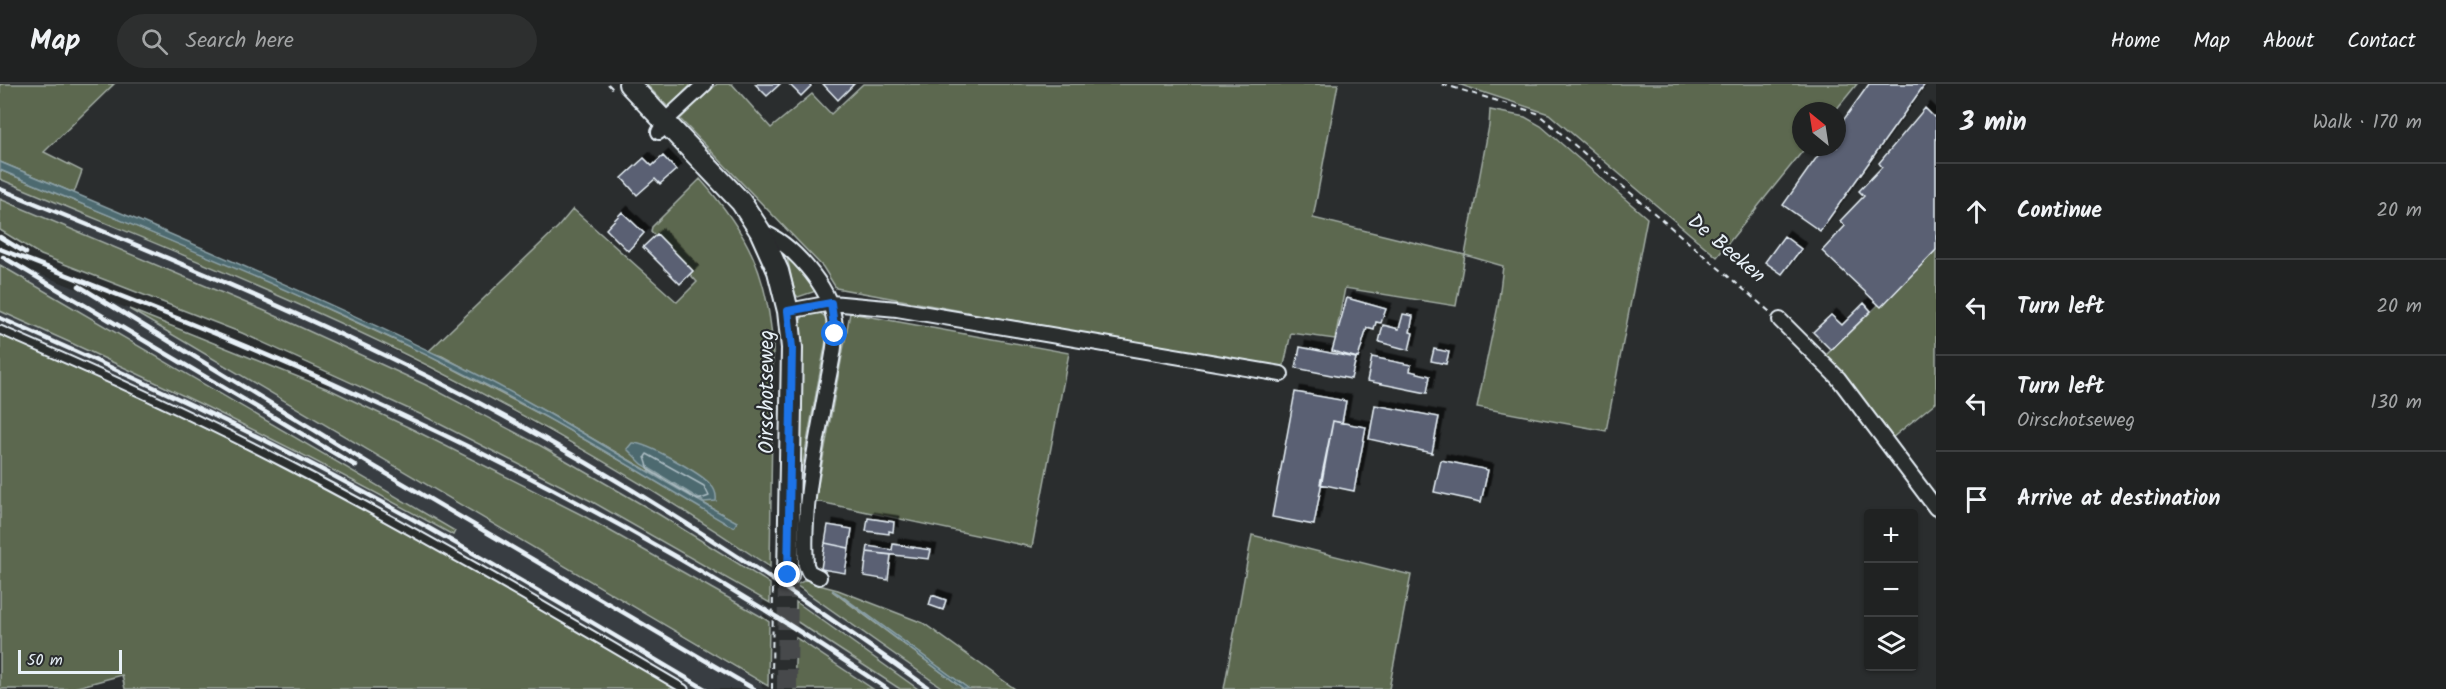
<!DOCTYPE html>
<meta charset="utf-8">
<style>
:root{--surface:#202222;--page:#2d2f2f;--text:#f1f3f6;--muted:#a2a4a5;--line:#3d3f40}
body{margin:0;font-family:Kalam,sans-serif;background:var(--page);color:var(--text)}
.controls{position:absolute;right:18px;bottom:18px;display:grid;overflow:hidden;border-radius:6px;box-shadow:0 2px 4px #0004}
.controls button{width:54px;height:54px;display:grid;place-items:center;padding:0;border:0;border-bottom:2px solid var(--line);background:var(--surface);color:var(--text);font:30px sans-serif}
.compass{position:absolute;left:1792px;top:18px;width:54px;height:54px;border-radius:50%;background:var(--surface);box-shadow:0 2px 4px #0004;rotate:330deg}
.scale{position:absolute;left:18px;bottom:15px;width:104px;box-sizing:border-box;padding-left:6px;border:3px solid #e8f1f8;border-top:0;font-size:16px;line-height:21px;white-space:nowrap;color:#e8f1f8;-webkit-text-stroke:4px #2a2d2e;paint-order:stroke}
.stop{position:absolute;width:18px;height:18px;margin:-14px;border:4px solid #1a73e8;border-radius:50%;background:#fff}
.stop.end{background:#1a73e8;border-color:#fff;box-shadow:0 2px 6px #0008}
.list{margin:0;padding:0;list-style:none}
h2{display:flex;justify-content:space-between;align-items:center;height:78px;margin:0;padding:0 24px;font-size:26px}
h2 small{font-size:20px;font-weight:400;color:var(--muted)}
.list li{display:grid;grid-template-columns:39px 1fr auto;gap:18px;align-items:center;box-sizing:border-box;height:96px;padding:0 24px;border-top:2px solid var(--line)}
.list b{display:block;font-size:22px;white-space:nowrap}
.list p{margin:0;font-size:20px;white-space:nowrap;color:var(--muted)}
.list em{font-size:20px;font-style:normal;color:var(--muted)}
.icon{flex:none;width:33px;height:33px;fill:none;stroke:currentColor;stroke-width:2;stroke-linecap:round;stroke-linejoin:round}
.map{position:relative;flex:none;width:1936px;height:605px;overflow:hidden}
header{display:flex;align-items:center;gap:36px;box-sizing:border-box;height:84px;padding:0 30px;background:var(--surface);border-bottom:2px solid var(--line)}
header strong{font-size:28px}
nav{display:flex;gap:33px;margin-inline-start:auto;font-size:21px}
.search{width:420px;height:54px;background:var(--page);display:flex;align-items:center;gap:15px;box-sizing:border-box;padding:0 21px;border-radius:33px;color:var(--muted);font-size:22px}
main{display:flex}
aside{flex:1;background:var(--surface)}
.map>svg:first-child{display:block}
</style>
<header>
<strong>Map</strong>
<div class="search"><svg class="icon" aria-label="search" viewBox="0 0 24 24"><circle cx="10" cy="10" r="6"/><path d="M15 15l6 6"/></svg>Search here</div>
<nav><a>Home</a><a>Map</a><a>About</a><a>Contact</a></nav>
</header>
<main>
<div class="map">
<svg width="1936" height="605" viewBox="0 0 1936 605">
<defs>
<filter id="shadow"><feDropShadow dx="5.5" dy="-5.5" stdDeviation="0" flood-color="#0009"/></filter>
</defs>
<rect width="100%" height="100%" fill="#2a2d2e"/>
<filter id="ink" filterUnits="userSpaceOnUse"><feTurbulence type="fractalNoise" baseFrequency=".0167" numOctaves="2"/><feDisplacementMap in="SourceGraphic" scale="12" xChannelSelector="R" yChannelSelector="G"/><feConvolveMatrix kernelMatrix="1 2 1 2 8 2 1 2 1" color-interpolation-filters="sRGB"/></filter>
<g filter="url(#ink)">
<!-- built -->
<path fill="#383d43" d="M 0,95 L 274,210 L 343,241 L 488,314 L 613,384 L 727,454 L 765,480 L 764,482 L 770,487 L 770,497 L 764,493 L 762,497 L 660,431 L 541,362 L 426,301 L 265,227 L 0,115 Z
M 0,175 L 129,225 L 762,600 L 761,603 L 764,605 L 689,605 L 483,485 L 0,243 L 0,227 L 157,297 L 295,364 L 452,451 L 455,447 L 54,214 L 0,181 Z
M 333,292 L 422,331 L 591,417 L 764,517 L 762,520 L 771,525 L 771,535 L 764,530 L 762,533 L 663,476 L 481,379 L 328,305 Z
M 796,505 L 802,508 L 804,506 L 834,526 L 944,605 L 794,605 L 795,555 L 801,557 L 803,555 L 796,550 L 796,540 L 802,544 L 803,541 L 796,535 L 796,518 L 802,522 L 803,520 L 796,515 Z"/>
<!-- green -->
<path fill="#5b674f" stroke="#a2aca4" stroke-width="1.5" d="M 0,0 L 114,0 L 44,68 L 82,87 L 74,109 L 0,78 Z
M 646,0 L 692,0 L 668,23 Z
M 717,0 L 732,0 L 771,44 L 812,10 L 831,30 L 863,0 L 1338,0 L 1313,134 L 1465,171 L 1489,42 L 1490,26 L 1525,33 L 1541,42 L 1647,134 L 1606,347 L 1477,323 L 1498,222 L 1503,182 L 1465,171 L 1456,222 L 1345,204 L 1335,255 L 1291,249 L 1283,286 L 836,204 L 823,183 L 680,35 Z
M 1458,0 L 1857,0 L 1835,27 L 1801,27 L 1801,63 L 1806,63 L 1717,173 L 1549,30 Z
M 0,86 L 254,191 L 427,271 L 553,337 L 734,443 L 736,438 L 555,333 L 442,272 L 428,268 L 558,143 L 573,125 L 677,218 L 697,198 L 651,147 L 652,143 L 700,95 C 749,150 768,191 773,265 L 770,483 C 634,391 491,309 342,240 C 229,188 114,143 0,95 Z
M 0,115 L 265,227 L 426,301 L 541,362 L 660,431 L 763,495 L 770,500 L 770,519 L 591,417 L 422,331 L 242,249 L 41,171 L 0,146 Z
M 1936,165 L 1936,318 L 1892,354 L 1826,271 Z
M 786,169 L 819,206 L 798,213 L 795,210 Z
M 0,181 L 455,447 L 453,451 C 304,368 156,296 0,227 Z
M 129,225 L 333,307 L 414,346 L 582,431 L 762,533 L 769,538 L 768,602 Z
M 820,229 L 830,236 L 801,389 L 798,240 L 804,231 Z
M 850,229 L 1069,269 L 1032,463 L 815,417 Z
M 0,248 L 200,339 L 394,439 L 680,605 L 125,605 L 122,591 L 70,605 L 0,605 Z
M 1252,451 L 1411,491 L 1389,605 L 1224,605 Z
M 809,494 L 816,496 L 815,500 L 838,506 L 923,539 L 1015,605 L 969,605 L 832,507 L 964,605 L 944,605 L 796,501 Z
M 796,518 L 802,522 L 918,605 L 900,605 L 796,537 Z
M 796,554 L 801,557 L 873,605 L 794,605 Z"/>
<!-- water -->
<path fill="#4d6a70" stroke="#8ba0a6" stroke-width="1.5" d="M 0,78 C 149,140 299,204 444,274 C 545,322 638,385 737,438 L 734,443 L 727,440 C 650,395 575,347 496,306 C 335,222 167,156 0,86 Z
M 632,359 C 646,358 700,389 710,400 C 715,405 717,410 716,417 L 704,418 L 642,380 L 627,365 Z
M 832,506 L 839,510 L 969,605 L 964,605 Z"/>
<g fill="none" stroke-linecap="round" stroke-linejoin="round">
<!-- shore -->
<path stroke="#aabbc2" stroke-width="1.5" d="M 647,370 L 704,402 L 709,412 L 698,416 L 649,386 L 645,373 Z"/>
</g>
<!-- building -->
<path fill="#5a6173" stroke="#e8f1f8" stroke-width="1.5" filter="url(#shadow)" d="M 755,0 L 780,0 L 767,12 Z
M 789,0 L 809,0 L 811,2 L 801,12 Z
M 823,0 L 854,0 L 838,16 Z
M 1869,0 L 1925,0 L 1820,147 L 1783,121 L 1824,63 L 1837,63 L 1837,45 Z
M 1925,24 L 1936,35 L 1936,166 L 1881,223 L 1822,167 L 1845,142 L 1840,137 L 1864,112 L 1859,107 L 1882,83 L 1879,79 Z
M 663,72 L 676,86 L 660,100 L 655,95 L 637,111 L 622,94 L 644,74 L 652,82 Z
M 622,128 L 644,149 L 628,167 L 606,145 Z
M 657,150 L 693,187 L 680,200 L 643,163 Z
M 1784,152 L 1801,165 L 1782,190 L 1765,178 Z
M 1347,214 L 1386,225 L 1381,239 L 1376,238 L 1374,246 L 1367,244 L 1358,274 L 1332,267 Z
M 1864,219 L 1871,227 L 1831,266 L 1813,248 L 1831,231 L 1842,241 Z
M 1403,230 L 1413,232 L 1410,248 L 1413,249 L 1409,266 L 1379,258 L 1383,241 L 1399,245 Z
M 1300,263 L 1356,274 L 1351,295 L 1296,284 Z
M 1434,265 L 1449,268 L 1446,280 L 1431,277 Z
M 1372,273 L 1411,281 L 1410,287 L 1430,292 L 1427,309 L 1367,297 Z
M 1295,308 L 1346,317 L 1342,339 L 1333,337 L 1314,441 L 1272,433 Z
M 1375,321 L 1439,333 L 1432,369 L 1369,355 Z
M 1333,337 L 1366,343 L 1354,407 L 1320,400 Z
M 1441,376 L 1488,386 L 1481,418 L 1434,408 Z
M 868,434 L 894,438 L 893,448 L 889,447 L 889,450 L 866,447 Z
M 828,441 L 852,445 L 849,464 L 825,459 Z
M 825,459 L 849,464 L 845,489 L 821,485 Z
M 893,460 L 931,466 L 929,475 L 867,468 L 868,462 L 892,466 Z
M 867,468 L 891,471 L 888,496 L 864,492 Z
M 932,511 L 946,516 L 943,526 L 929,521 Z"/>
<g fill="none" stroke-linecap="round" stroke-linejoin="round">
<!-- secondary-tunnel -->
<path stroke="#464a4c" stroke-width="20" stroke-dasharray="20 10" stroke-linecap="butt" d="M 787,605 L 788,491"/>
<!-- lane casing -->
<g stroke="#e8f1f8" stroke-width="11">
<path id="lane" d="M 0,246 C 97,288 194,332 288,381 C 423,451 553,528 684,605"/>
</g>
<!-- street casing -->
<g stroke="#e8f1f8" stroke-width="18">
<path id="street" d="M 659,48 L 665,37 L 705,0
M 760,147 C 791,158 829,202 834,235 C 838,259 829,288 825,312 C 815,367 802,424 806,481 L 809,488 L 819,493
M 788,227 L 831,219 L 897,225 L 1281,290
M 1780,236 L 1838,294 L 1936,424"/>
</g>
<!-- secondary casing -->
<g stroke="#e8f1f8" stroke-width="24">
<path id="secondary" d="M 629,0 L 741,118 L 760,147 L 778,187 L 788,227 L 792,264 L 788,491"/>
</g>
<!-- path -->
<path stroke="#e8f1f8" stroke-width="2" stroke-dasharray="6 4.5" stroke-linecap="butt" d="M 608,0 L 614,6
M 1442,0 L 1537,29 L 1770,228
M 772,605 L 773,500"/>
<!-- lane -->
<use href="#lane" stroke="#2a2d2e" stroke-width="7"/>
<!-- street -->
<use href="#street" stroke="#2a2d2e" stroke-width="14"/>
<!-- secondary -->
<use href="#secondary" stroke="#2a2d2e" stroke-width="20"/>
<!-- rail -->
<path stroke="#e8f1f8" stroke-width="4.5" d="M 0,105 C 145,164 289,223 429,293 C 606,382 770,490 930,605
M 0,153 L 26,169
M 0,165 C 121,212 242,258 360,312 C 543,394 721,492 887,605
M 3,173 L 356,382
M 79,202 L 370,380 L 754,605
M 0,234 C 98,277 196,321 292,370 C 433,443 569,525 705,605"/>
</g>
</g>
<g fill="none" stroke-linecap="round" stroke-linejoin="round" filter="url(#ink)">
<!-- route -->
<path stroke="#1a73e8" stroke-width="8" d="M 788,491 L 792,264 L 788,227 L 831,219 L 835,250"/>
</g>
<g text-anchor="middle" stroke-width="4.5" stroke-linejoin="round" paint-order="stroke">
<!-- street labels -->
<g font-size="21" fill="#e8f1f8" stroke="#2a2d2e">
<text transform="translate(1727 164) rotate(40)" y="7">De Beeken</text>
<text transform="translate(766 308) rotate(-90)" y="7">Oirschotseweg</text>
</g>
</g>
</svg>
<div class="controls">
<button>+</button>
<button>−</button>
<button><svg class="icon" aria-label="layers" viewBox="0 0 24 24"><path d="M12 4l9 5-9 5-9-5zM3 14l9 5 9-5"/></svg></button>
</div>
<svg class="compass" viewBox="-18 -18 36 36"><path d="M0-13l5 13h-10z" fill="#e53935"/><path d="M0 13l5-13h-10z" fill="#a2a4a5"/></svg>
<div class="scale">50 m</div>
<div class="stop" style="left:835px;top:250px"></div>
<div class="stop end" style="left:788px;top:491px"></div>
</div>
<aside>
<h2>3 min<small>Walk · 170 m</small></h2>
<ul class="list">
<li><svg class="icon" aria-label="ahead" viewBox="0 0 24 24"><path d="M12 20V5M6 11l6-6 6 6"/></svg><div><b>Continue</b></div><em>20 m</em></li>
<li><svg class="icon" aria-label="left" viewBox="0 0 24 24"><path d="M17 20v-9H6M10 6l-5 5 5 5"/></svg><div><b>Turn left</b></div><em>20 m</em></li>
<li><svg class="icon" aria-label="left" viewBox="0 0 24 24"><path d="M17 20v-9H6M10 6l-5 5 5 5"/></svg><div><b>Turn left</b><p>Oirschotseweg</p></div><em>130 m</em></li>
<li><svg class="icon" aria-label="arrive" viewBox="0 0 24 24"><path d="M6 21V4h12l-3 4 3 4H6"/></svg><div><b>Arrive at destination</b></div></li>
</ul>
</aside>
</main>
